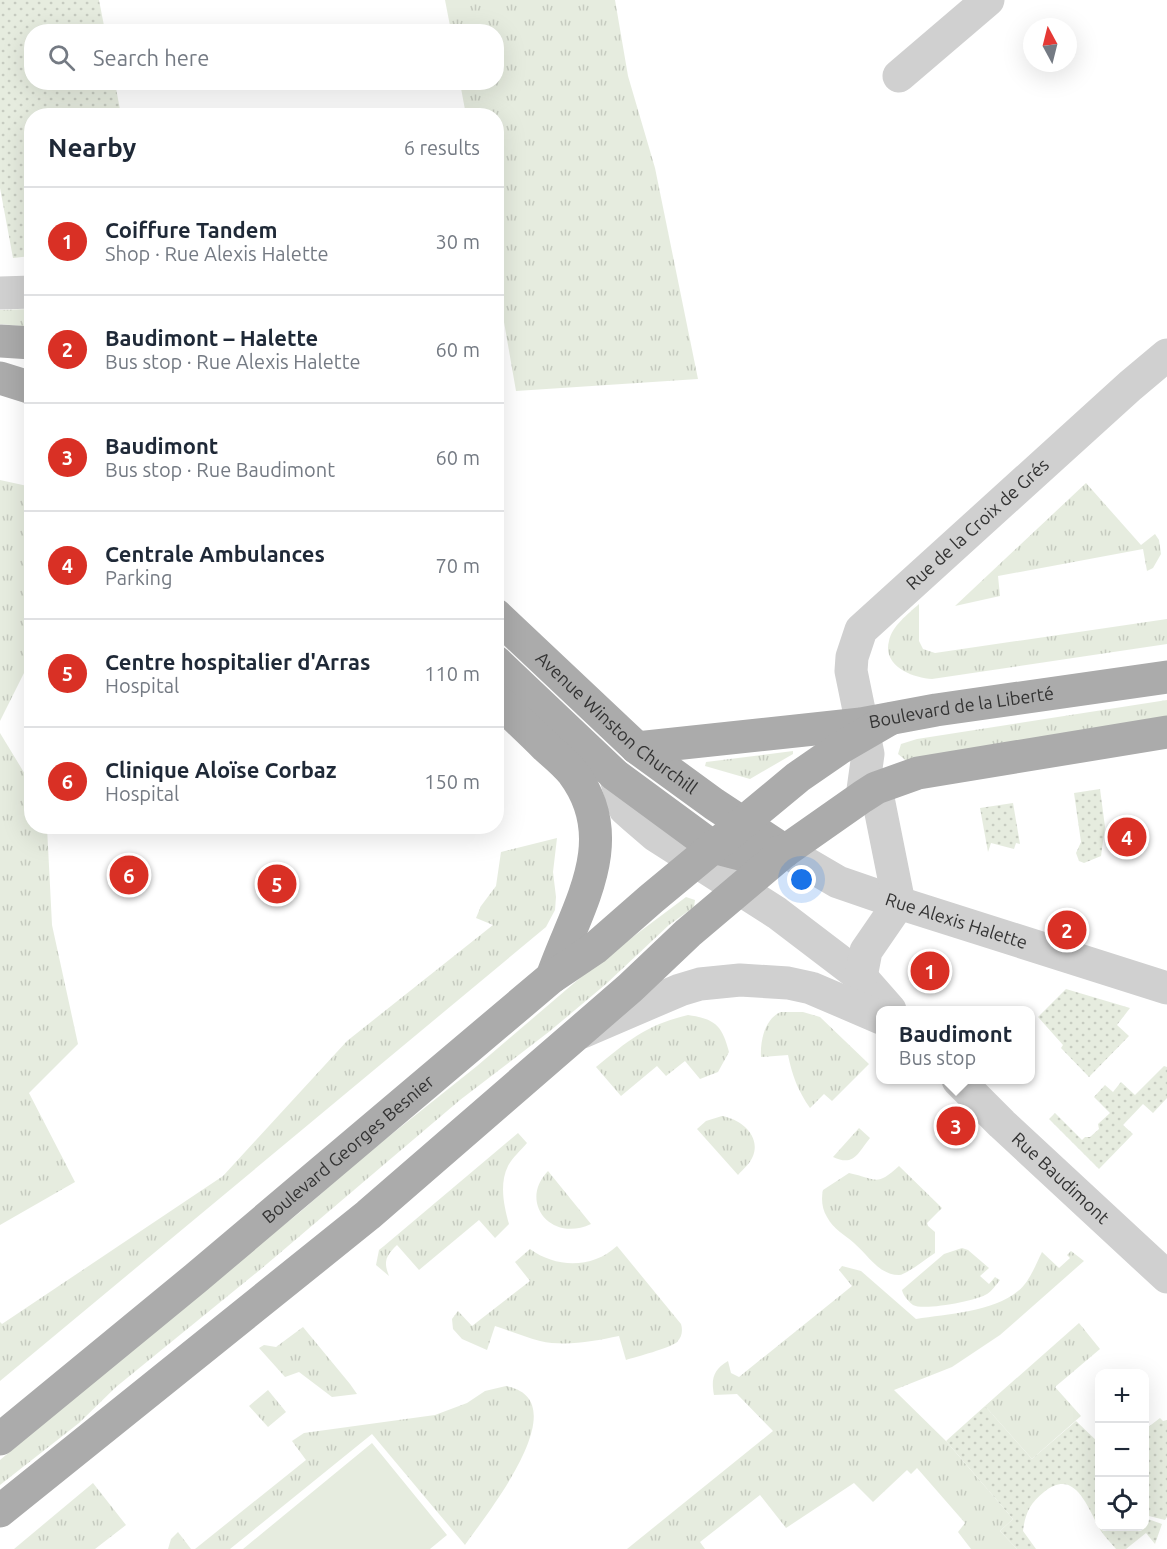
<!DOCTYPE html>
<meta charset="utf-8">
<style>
:root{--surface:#fff;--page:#f6f6f7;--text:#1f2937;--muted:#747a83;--line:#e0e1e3;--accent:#d93025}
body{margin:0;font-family:Ubuntu,sans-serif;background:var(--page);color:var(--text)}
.controls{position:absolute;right:18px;bottom:18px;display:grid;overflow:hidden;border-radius:12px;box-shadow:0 6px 24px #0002}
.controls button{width:54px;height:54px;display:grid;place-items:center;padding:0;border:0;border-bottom:2px solid var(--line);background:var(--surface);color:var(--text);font:30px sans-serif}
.compass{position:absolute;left:1023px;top:18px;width:54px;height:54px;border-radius:50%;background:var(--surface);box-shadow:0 6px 24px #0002;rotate:353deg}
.you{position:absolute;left:802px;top:880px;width:21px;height:21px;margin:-15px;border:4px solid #fff;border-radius:50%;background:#1a73e8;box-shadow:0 0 0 9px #1a73e833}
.badge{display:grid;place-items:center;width:39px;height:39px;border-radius:50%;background:var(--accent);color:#fff;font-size:20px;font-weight:700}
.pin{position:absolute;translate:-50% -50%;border:3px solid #fff;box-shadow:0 2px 6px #0006}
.popup{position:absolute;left:876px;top:1006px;width:159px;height:78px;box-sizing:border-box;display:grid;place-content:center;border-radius:12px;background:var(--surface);filter:drop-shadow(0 2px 4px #0005);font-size:20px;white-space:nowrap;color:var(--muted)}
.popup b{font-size:22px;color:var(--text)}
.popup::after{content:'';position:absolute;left:50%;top:100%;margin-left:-12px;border:12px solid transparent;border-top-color:var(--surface)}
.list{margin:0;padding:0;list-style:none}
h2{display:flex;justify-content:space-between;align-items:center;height:78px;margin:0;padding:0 24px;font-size:26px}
h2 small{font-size:20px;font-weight:400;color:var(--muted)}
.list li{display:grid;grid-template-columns:39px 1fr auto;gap:18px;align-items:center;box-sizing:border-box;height:108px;padding:0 24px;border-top:2px solid var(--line)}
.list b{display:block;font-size:22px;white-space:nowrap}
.list p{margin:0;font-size:20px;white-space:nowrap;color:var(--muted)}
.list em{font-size:20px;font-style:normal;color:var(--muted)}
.icon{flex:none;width:33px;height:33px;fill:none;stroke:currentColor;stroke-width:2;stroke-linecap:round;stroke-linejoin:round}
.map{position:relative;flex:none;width:1167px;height:1549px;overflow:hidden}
.search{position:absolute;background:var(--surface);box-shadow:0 6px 24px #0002;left:24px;top:24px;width:480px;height:66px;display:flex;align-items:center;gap:15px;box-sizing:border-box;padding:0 21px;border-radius:24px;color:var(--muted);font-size:22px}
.panel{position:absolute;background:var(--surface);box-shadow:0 6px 24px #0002;left:24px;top:108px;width:480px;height:726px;border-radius:24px}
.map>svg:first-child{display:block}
</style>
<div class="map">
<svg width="1167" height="1549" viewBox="0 0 1167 1549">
<defs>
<pattern id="grass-tufts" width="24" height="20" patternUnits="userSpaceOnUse" patternTransform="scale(1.5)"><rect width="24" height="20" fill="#e6ecdf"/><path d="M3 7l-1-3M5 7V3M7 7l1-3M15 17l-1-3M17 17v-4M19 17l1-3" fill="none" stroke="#c6cbc0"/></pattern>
<pattern id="park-dots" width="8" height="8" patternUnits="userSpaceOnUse" patternTransform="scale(1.5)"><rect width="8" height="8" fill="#e6ecdf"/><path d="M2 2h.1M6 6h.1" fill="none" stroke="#c6cbc0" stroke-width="1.8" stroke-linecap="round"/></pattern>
</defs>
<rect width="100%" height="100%" fill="#fff"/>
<!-- grass -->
<path fill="url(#grass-tufts)" d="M 445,0 L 615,0 L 628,76 L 655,168 L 698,379 L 516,391 L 497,282 L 496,116 L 466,115 L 460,83 L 496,82 L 496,32 L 451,31 Z
M 31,309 L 31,327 L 0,324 L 0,310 Z
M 0,480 L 32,487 L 31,659 L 0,721 Z
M 1086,483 L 1141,545 L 1155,534 L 1159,540 L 1161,554 L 1153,568 L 1147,571 L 1143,549 L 998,576 L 1000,596 L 955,606 Z
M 919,604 L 919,641 L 923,649 L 935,653 L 1167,619 L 1167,644 L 932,679 C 913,678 882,666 889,641 C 892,626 908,614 919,604 Z
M 1167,700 L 1167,721 L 909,763 L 898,754 L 901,744 L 917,739 Z
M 0,733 L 31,784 L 32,826 L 47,827 L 52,925 L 78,1044 L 29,1093 L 75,1182 L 0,1225 Z
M 793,751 L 793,754 L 750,779 L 705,766 L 706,762 Z
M 557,838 L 553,872 L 556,897 L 555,910 L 546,927 L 0,1381 L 0,1322 L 2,1324 L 223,1176 L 347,1041 L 493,925 L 476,918 L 481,906 L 496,886 L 501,852 Z
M 686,897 L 695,900 L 694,907 L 669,925 L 606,984 L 550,1031 L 460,1100 L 261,1269 L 116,1387 L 79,1423 L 0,1485 L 0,1460 L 240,1259 L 299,1213 L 358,1161 L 477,1066 L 594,966 Z
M 781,1012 L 803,1012 L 820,1017 L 869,1064 L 832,1101 L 824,1094 L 810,1108 C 798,1091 792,1075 788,1055 L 761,1057 C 760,1041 765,1018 781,1012 Z
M 688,1015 C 715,1019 722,1025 729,1052 L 718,1072 L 700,1079 L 685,1061 L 666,1076 L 657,1066 L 621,1096 L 596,1067 C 629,1040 646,1025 688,1015 Z
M 722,1116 C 740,1119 761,1135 753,1156 C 750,1164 743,1169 738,1175 L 697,1129 L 706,1121 Z
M 859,1128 L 870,1138 C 858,1153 854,1167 833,1157 Z
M 518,1133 L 527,1143 C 521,1150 512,1158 508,1166 C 499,1184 504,1206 509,1224 L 495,1238 L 479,1220 L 419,1270 L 397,1245 C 386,1256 383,1261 389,1276 L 376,1265 L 379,1250 L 384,1246 Z
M 899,1166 L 942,1208 L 927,1223 L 928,1226 L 935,1232 L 935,1253 C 927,1258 906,1275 899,1275 C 879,1275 868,1255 854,1243 C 844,1234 834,1230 827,1217 C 822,1209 821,1199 823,1190 L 849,1173 C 877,1179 876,1187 899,1166 Z
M 548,1171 L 591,1224 C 551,1243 518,1202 548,1171 Z
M 617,1246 L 681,1324 C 683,1330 682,1337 677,1342 C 670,1348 636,1357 626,1360 L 619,1336 C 594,1341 566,1347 540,1341 C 525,1337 510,1331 495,1326 L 487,1350 L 462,1339 L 453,1329 L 452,1319 L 458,1311 L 472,1326 L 530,1281 L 515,1262 L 530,1249 C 556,1268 592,1269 617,1246 Z
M 962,1248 L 968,1250 L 989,1268 L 980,1276 L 989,1284 L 995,1277 L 1000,1280 C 996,1285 992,1291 987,1294 C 976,1301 923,1311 913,1305 C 908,1301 903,1295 902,1290 L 944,1254 Z
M 1071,1251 L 1084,1261 L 1000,1335 L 952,1367 L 894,1390 L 946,1441 L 1013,1519 L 1000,1531 L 1017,1549 L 971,1549 L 958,1532 L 965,1523 L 917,1468 L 911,1474 L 907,1470 L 873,1502 L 854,1483 L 786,1528 L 760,1495 L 700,1542 L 705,1549 L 627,1549 L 773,1431 L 737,1394 L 714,1395 C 711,1379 713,1370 728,1361 L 731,1373 L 739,1377 L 852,1286 L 839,1270 L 842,1266 L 861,1271 L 916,1319 C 947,1314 993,1312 1018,1291 C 1029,1283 1036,1264 1042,1252 L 1059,1268 L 1070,1258 L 1067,1255 Z
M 1079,1323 L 1100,1349 L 1055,1387 L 1081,1416 L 1032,1459 L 985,1406 Z
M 303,1327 L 350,1384 L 357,1394 L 332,1397 L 299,1372 L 285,1377 L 259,1348 L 264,1345 L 276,1347 Z
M 506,1386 C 580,1400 485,1516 465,1545 L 372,1434 L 230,1549 L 195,1549 L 306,1460 L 292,1441 L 304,1433 L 435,1415 L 467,1403 L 485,1391 Z
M 268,1390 L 286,1412 L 268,1427 L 249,1406 Z
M 93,1483 L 126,1525 L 95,1549 L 14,1549 Z
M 178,1532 L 191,1549 L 168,1549 L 171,1539 Z"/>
<!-- park -->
<path fill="url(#park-dots)" d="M 0,0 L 99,0 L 105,31 L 32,32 L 32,82 L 115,83 L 121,115 L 32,116 L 31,256 L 13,258 L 0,188 Z
M 1100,789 L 1105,827 L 1101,856 L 1084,863 L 1079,861 L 1076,853 L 1081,842 L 1074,793 Z
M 1013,803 L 1020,844 L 1016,843 L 1014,849 L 991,843 L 988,852 L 980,808 Z
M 1066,989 L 1130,1008 L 1117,1025 L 1129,1036 L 1089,1077 L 1061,1048 L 1063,1045 L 1038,1017 Z
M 1164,1066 L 1167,1067 L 1167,1098 L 1153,1113 L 1143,1104 L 1123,1125 L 1133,1134 L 1099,1169 L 1049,1119 L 1055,1113 L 1082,1140 L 1085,1137 L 1090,1137 L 1099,1129 L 1098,1124 L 1110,1113 L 1094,1097 L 1105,1085 L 1113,1092 L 1121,1082 L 1135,1095 Z
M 985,1406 L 1032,1459 L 1076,1421 L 1099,1443 L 1100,1526 L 1144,1526 L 1145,1518 L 1162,1524 L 1155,1544 L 1146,1533 L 1126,1549 L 1116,1549 C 1111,1543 1105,1537 1101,1531 C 1088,1510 1076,1466 1044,1492 C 1030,1503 1025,1514 1023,1531 L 1036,1549 L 1017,1549 L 1000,1531 L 1013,1519 L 946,1441 Z
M 1160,1418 L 1163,1421 L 1167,1420 L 1167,1517 L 1165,1520 L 1145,1515 L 1145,1426 L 1147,1428 Z"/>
<!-- pitch -->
<path fill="#e6ecdf" d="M 372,1443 L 447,1535 L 430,1549 L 243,1549 Z"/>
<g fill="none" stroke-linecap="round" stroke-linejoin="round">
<!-- minor -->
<g stroke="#d0d0d0" stroke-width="33">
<path d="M 899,76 L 988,0"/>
<path d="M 0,293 L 32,292"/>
<path d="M 615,775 L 625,809 L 634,817 L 655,835 L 777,913 L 861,977 L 890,1010"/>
<path id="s1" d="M 862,797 L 868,754 L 851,671 L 852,657 L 861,630 L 1130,386 L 1167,355"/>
<path id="s2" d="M 785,851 L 838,882 L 899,903 L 1167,988"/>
<path d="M 861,977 L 866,951 L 899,903 L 876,788"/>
<path d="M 582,1032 L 680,990 L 700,984 L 740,980 L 788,983 L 811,988 L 881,1018"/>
<path id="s3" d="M 958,1080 L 1002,1124 L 1167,1277"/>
</g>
<!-- major -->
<g stroke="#ababab" stroke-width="33">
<path d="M 0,341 L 32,343"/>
<path d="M 0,378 L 32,388"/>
<path id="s4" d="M 496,615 L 637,748 L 714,804 L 785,851"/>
<path d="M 496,662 L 615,775 L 713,847 L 740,854 L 772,854 L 785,851"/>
<path d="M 496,699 C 513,715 530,731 546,747 C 555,755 565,763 573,773 C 624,841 576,908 552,977"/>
<path id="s5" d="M 637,748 L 861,724 L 936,710 L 1167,677"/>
<path id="s6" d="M 0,1439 L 196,1278 L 552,977 L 595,948 L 651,899 L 798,777 L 840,748 L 890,719"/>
<path d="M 0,1511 L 368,1215 L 630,988 L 688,933 L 785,851 L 862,797 L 876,788 L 918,773 L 1167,732"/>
</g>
</g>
<g text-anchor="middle" stroke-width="6" stroke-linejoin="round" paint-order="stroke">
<!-- street labels -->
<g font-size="18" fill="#333" stroke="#fff">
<text dy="6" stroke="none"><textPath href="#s1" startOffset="328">Rue de la Croix de Grés</textPath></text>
<text dy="6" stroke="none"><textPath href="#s5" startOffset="327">Boulevard de la Liberté</textPath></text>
<text dy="6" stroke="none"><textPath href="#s4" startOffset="162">Avenue Winston Churchill</textPath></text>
<text dy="6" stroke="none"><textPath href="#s2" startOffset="186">Rue Alexis Halette</textPath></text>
<text dy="6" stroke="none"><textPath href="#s6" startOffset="453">Boulevard Georges Besnier</textPath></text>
<text dy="6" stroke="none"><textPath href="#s3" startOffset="142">Rue Baudimont</textPath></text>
</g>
</g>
</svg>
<div class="controls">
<button>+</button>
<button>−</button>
<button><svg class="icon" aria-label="locate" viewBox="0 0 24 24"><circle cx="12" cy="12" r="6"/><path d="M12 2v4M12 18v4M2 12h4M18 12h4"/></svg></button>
</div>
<svg class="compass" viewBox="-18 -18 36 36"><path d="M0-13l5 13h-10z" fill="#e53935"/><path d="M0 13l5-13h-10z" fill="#747a83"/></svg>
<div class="you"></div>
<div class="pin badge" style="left:930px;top:971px">1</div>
<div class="pin badge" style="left:1067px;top:930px">2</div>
<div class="pin badge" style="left:956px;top:1126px">3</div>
<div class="popup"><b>Baudimont</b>Bus stop</div>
<div class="pin badge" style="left:1127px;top:837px">4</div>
<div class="pin badge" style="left:277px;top:884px">5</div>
<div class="pin badge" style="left:129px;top:875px">6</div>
<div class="search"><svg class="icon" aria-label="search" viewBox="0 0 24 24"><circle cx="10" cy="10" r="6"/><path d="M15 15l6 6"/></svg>Search here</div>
<section class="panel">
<h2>Nearby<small>6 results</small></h2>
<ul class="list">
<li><span class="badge">1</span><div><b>Coiffure Tandem</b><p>Shop · Rue Alexis Halette</p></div><em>30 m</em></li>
<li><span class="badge">2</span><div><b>Baudimont – Halette</b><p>Bus stop · Rue Alexis Halette</p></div><em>60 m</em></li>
<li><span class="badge">3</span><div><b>Baudimont</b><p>Bus stop · Rue Baudimont</p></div><em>60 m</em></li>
<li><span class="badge">4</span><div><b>Centrale Ambulances</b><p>Parking</p></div><em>70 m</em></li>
<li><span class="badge">5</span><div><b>Centre hospitalier d'Arras</b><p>Hospital</p></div><em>110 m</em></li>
<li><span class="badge">6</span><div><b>Clinique Aloïse Corbaz</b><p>Hospital</p></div><em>150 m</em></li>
</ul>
</section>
</div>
